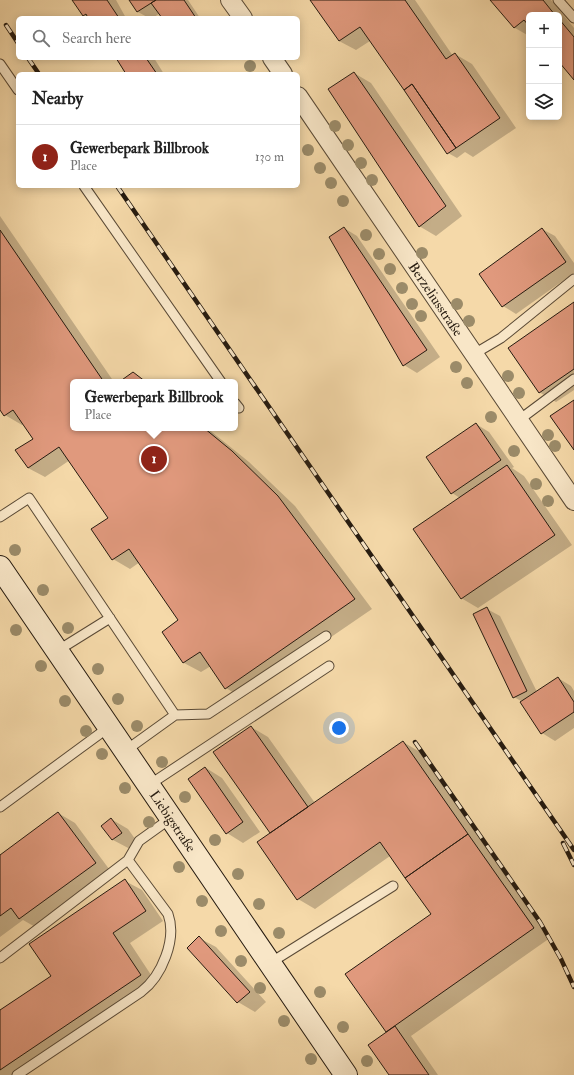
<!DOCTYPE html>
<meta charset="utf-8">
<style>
:root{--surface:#fff;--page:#f2f2f2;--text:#222;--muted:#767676;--line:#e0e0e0;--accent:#8f2418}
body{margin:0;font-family:"IM FELL Double Pica",serif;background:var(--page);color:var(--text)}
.controls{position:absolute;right:12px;top:12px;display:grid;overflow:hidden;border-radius:6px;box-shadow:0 2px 10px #0003}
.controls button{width:36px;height:36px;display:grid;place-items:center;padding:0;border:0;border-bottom:1px solid var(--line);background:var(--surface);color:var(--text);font:20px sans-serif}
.you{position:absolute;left:339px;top:728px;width:14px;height:14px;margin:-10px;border:3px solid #fff;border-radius:50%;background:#1a73e8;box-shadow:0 0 0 6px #1a73e833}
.badge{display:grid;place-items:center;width:26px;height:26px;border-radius:50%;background:var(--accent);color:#fff;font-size:13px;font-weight:700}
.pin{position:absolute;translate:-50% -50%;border:2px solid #fff;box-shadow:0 1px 4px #0006}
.popup{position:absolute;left:70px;top:379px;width:168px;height:52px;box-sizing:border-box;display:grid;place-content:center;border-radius:6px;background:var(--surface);filter:drop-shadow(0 1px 3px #0005);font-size:13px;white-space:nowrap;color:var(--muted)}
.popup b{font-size:15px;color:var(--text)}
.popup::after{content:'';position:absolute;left:50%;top:100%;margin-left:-8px;border:8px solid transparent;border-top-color:var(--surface)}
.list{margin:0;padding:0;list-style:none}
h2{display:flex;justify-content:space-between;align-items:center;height:52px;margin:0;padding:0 16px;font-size:17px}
h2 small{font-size:13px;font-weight:400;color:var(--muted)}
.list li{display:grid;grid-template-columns:26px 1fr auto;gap:12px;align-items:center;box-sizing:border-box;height:64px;padding:0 16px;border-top:1px solid var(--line)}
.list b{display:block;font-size:15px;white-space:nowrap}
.list p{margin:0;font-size:13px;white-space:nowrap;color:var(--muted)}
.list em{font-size:13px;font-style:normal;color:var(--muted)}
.icon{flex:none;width:22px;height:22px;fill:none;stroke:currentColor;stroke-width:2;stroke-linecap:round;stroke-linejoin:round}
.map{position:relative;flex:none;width:574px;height:1075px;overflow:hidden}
.search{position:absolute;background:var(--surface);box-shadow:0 2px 10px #0003;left:16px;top:16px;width:284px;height:44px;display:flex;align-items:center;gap:10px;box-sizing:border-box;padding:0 14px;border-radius:6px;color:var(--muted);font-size:15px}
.panel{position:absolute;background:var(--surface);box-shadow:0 2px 10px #0003;left:16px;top:72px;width:284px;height:116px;border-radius:6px}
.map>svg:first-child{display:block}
</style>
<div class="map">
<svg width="574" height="1075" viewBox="0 0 574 1075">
<rect width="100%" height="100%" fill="#f5d9a9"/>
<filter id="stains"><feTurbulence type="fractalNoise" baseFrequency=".005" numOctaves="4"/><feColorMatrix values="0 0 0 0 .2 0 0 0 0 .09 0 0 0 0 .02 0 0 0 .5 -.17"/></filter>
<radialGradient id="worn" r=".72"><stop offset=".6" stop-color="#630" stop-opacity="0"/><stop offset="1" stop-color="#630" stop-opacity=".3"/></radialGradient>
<!-- shadow -->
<path fill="#0003" d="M 74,0 L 116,0 L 126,18 L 89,18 L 84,15 Z
M 130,0 L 188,0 L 200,18 L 163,18 L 160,13 L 153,18 L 149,18 L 138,12 Z
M 311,0 L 415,0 L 453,56 L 455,54 L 472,64 L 516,128 L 473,157 L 465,152 L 457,158 L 448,153 L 370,41 L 356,50 L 339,41 Z
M 492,0 L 551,0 L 574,28 L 574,79 L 559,61 L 559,15 L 529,15 L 529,36 L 515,28 Z
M 117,58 L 154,58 L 164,74 L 128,74 Z
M 354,73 L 371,83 L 462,216 L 436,236 L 419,226 Z
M 0,216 L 114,382 L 73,382 L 73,428 L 207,428 L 249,462 L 295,506 L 372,609 L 242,698 L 226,688 L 211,666 L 201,672 L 184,663 L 163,632 L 180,621 L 140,562 L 130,569 L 113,559 L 109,518 L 70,460 L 45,477 L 28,468 L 34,439 L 24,424 L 22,425 L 5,415 L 0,408 Z
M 344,228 L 357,236 L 440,357 L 417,373 L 404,365 Z
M 542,229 L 555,236 L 574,263 L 574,273 L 516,314 L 503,306 Z
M 574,303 L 574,390 L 556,402 L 539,392 Z
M 476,424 L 489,432 L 514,467 L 512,468 L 524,476 L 572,545 L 478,608 L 461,598 L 460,498 L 452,493 Z
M 487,609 L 500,616 L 537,692 L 558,678 L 571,686 L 574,691 L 574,728 L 555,741 L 542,733 L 521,701 L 514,697 Z
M 251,727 L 268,737 L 315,803 L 403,742 L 420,752 L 550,938 L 411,1036 L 438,1075 L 391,1075 L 388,1032 L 347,974 L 432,915 L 390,856 L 315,909 L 298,899 L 272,833 Z
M 206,768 L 222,778 L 260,832 L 243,843 L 227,833 Z
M 58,813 L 75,823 L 112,873 L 37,928 L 23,920 L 0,937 L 0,856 Z
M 111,819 L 128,829 L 138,843 L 130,849 L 113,840 L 102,826 Z
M 125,881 L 142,890 L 163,921 L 130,943 L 157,984 L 24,1075 L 0,1075 L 0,1012 L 52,976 Z
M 199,938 L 216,947 L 266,1002 L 255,1012 L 238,1002 L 188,948 Z"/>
<!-- building -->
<path fill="#e0997d" stroke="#261b10" d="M 72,0 L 107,0 L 119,18 L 88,18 L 86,14 L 83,16 Z
M 129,0 L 156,0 L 137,12 Z
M 156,0 L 184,0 L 196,18 L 162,18 L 151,3 Z
M 310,0 L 405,0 L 446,59 L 455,53 L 500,118 L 456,148 L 412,84 L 404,90 L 360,27 L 339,41 Z
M 490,0 L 543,0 L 555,15 L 529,15 L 529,26 L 524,20 L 514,28 Z
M 559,19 L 574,37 L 574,80 L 559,62 Z
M 116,58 L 146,58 L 157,74 L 126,74 Z
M 354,72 L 446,206 L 419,227 L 328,89 Z
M 412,84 L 456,148 L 447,154 L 404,90 Z
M 344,227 L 427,350 L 403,366 L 329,237 Z
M 542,228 L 566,262 L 502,307 L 479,274 Z
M 0,230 L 104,382 L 73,382 L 73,428 L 204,428 L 232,451 L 278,496 L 355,599 L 225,689 L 200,652 L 183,663 L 162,632 L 178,620 L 129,549 L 112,560 L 91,529 L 108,518 L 59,447 L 28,468 L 15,450 L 33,439 L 13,410 L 4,416 L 0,410 Z
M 574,302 L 574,369 L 539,393 L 508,348 Z
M 133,372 L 146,382 L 119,382 Z
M 574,400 L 574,450 L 550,416 Z
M 476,423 L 501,460 L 451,494 L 426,457 Z
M 507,465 L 555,535 L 461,599 L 413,529 Z
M 487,607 L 527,691 L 513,698 L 473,614 Z
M 558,677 L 574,702 L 574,712 L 541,734 L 520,702 Z
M 251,726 L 308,807 L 270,833 L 213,752 Z
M 403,741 L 468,834 L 405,878 L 380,842 L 297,900 L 257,842 Z
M 205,767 L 243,822 L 226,834 L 188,779 Z
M 58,812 L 96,863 L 19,919 L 11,908 L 0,916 L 0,855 Z
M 111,818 L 122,833 L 112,840 L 101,826 Z
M 468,834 L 534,928 L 386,1032 L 345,974 L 431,914 L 405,878 Z
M 125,879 L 146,911 L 113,933 L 141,975 L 0,1070 L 0,1010 L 51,976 L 29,944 Z
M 199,936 L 250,992 L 237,1003 L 187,948 Z
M 395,1026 L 429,1075 L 389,1075 L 368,1045 Z"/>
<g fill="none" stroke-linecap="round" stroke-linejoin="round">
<!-- lane casing -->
<g stroke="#5a4a36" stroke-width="11">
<path id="lane" d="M 558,0 L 574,18
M 0,64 L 18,90
M 84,186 L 221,382
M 474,354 L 501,338 L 574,279
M 235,403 L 239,408
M 519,420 L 574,379
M 0,517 L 29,498 L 175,715
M 57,651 L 110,618
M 125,751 L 175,715 L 208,714 L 326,636
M 149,785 L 329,666
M 0,807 L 109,727
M 0,958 L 128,860 L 139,841 L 171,818
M 270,963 L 393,886
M 17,1075 L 141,992 C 162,976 177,939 168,914 L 128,860"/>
</g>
<!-- street casing -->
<g stroke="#5a4a36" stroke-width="20">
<path id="street" d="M 230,0 L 243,18
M 272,58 L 283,74
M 298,96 L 574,501"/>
</g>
<!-- secondary casing -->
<g stroke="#261b10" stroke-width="24">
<path id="secondary" d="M 0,567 L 346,1075"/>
</g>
<!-- lane -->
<use href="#lane" stroke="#f8e6c7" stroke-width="9"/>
<!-- street -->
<use href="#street" stroke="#f8e6c7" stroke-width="18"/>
<!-- secondary -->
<use href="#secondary" stroke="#f8e6c7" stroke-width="22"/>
<!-- rail casing -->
<g stroke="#261b10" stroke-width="4.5">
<path id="rail" d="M 6,25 L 18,43
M 28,58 L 39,74
M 117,186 L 574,850
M 415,742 L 540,922 L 561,959 L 574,987
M 563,843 L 574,865"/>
</g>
<!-- rail -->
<use href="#rail" stroke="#f8e6c7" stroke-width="3" stroke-dasharray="9" stroke-linecap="butt"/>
</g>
<!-- trees -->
<g fill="#9b8b69">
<circle cx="250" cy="66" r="6"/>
<circle cx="335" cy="126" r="6"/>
<circle cx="348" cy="145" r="6"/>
<circle cx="308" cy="150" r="6"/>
<circle cx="361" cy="163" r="6"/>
<circle cx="320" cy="168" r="6"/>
<circle cx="372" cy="180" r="6"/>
<circle cx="331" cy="183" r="6"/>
<circle cx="343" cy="201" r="6"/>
<circle cx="366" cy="235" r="6"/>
<circle cx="422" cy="253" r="6"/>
<circle cx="379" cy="254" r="6"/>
<circle cx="390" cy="269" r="6"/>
<circle cx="402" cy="288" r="6"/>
<circle cx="412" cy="304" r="6"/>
<circle cx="457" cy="304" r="6"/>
<circle cx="421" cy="316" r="6"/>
<circle cx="469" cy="321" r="6"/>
<circle cx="456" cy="367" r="6"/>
<circle cx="508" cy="376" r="6"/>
<circle cx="467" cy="383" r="6"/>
<circle cx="519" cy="393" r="6"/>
<circle cx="491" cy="417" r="6"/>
<circle cx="548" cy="435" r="6"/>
<circle cx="555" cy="446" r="6"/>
<circle cx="514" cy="451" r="6"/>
<circle cx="536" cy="484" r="6"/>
<circle cx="548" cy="501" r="6"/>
<circle cx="15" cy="550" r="6"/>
<circle cx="43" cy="590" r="6"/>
<circle cx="68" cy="628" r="6"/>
<circle cx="16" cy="630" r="6"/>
<circle cx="41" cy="666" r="6"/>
<circle cx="98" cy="669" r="6"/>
<circle cx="118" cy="699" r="6"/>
<circle cx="65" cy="701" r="6"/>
<circle cx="137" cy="726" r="6"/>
<circle cx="86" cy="731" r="6"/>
<circle cx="102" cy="754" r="6"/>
<circle cx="162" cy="762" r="6"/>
<circle cx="125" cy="788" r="6"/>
<circle cx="185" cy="797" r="6"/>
<circle cx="149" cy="822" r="6"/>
<circle cx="215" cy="840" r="6"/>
<circle cx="179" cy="867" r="6"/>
<circle cx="238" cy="874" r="6"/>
<circle cx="202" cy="901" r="6"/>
<circle cx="259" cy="904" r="6"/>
<circle cx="221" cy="931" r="6"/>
<circle cx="279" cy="933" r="6"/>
<circle cx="241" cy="961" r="6"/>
<circle cx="260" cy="988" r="6"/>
<circle cx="320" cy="992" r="6"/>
<circle cx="284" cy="1021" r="6"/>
<circle cx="343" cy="1027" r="6"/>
<circle cx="311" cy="1059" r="6"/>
<circle cx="367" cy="1061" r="6"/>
</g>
<g text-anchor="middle" stroke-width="4" stroke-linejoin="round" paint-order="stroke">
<!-- street labels -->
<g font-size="14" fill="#261b10" stroke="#f8e6c7">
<text transform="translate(436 299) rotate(56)" y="5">Berzeliusstraße</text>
<text transform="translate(173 821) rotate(56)" y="5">Liebigstraße</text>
</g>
</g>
<rect width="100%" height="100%" filter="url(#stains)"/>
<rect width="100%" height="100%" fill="url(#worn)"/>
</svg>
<div class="controls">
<button>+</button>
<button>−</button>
<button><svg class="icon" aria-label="layers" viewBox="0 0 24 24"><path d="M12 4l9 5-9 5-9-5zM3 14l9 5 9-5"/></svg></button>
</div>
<div class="you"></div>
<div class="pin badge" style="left:154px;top:459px">1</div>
<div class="popup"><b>Gewerbepark Billbrook</b>Place</div>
<div class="search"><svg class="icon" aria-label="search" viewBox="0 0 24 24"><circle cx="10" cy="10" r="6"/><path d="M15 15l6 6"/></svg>Search here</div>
<section class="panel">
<h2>Nearby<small></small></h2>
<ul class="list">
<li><span class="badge">1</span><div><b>Gewerbepark Billbrook</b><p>Place</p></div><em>130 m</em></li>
</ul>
</section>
</div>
